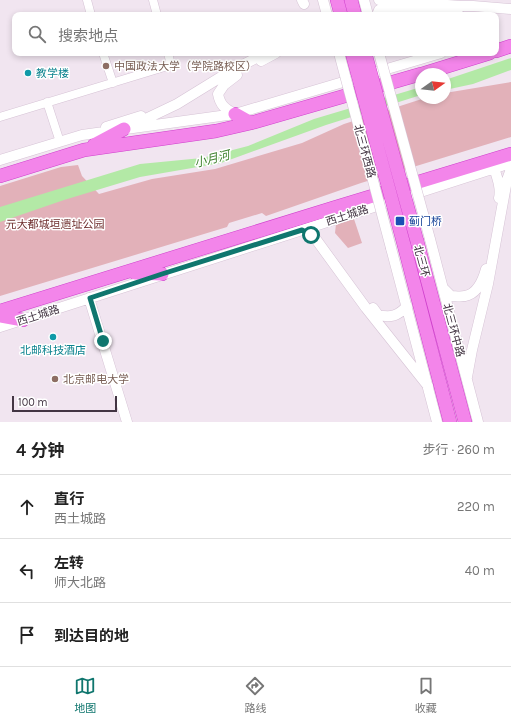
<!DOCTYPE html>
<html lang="zh">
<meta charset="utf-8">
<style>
:root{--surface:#fff;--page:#f2f2f2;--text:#222;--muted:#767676;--line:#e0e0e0;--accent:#0f766e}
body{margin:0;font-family:Karla,"Noto Sans SC",sans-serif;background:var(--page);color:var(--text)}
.compass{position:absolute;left:415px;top:68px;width:36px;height:36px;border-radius:50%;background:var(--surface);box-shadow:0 2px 6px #0003;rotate:75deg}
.scale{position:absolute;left:12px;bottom:10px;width:105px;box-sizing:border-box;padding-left:4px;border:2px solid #433543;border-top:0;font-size:11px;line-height:14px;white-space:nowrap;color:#433543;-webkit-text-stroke:3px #fff;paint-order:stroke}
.stop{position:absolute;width:12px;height:12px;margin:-9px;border:3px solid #0f766e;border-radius:50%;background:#fff}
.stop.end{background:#0f766e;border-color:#fff;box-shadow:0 1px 4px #0008}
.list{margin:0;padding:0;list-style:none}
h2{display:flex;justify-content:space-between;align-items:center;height:52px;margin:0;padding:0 16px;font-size:17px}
h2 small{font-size:13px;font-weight:400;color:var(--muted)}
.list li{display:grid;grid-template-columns:26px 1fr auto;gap:12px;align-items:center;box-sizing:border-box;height:64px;padding:0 16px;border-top:1px solid var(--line)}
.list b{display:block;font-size:15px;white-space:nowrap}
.list p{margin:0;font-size:13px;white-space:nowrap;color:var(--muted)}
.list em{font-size:13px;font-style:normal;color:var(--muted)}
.icon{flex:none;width:22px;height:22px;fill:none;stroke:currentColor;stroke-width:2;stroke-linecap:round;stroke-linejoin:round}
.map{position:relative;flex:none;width:511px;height:422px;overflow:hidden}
.search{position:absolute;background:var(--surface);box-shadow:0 2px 6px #0003;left:12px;right:12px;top:12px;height:44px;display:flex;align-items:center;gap:10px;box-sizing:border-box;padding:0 14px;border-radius:8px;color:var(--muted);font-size:15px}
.sheet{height:244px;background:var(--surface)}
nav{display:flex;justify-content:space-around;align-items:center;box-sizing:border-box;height:56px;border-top:1px solid var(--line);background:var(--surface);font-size:11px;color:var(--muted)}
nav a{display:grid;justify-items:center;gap:2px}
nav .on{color:var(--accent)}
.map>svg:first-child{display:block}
</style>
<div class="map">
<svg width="511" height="422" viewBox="0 0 511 422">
<rect width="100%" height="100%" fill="#f1e5f0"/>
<!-- green -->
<path fill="#e2b1b9" d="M 511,82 L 511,137 L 361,183 L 266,216 L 262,213 L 229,223 L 227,227 L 0,296 L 0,186 L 61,167 L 78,165 L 82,176 L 99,194 L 152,179 L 215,169 L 302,143 L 344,124 L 425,98 L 445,98 L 445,93 Z
M 354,219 L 362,243 L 348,248 L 335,233 L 336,224 Z"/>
<!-- water -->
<path fill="#b3e9a6" d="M 511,58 L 511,70 L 473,84 L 445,90 L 445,80 Z
M 421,87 L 421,95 L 326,125 L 221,163 L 140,177 L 64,200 L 0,222 L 0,207 L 140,164 L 202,158 L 248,146 L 314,119 Z"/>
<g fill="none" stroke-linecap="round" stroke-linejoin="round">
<!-- minor casing -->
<g stroke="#d6c3d5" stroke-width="9">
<path id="minor" d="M 87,0 L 91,15
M 153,0 L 157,15
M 103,53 L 113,83
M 47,102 L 60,142
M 0,117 L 171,65 L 168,53"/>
</g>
<!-- tertiary casing -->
<g stroke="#d6c3d5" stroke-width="11">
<path id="tertiary" d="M 302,0 L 304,4
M 323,0 L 327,15
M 364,0 L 368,15
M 379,0 L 461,6 L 473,6 L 511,9
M 377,15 L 379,10 L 384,7 L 459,15
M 261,61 L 276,53
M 235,114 C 225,109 220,105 218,94 L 224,85 L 237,75
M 133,125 L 177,104 L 229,72 L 266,53
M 106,127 L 141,116
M 0,160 L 82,135 L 235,114 L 441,53
M 491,170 L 495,171 C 498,180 501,189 499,198
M 302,230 L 308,232 L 315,238 L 366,308 L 428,386
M 430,239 L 478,422
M 391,248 L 437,422
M 443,288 L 451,296 C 455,296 460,297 465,296 C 477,294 483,280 486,269
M 89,298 L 127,422
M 373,308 L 378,315 C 391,318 398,316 407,306
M 0,327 L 511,163
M 467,377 L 472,350 L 488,284 L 507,180 L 511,169"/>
</g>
<!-- trunk casing -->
<g stroke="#cf41cc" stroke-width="14">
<path id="trunk" d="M 337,0 L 341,15
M 351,0 L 355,15
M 496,51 L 511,46
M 422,74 L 490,53
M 235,114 L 251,123
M 94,145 L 124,129
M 0,176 L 84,150 L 216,131 L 251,123 L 421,74
M 417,241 L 465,422
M 404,245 L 450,422
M 135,273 L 162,274
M 0,311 L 333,208 L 511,154
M 0,316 L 23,320"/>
</g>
<!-- minor -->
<use href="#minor" stroke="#fff" stroke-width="8"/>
<!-- tertiary -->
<use href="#tertiary" stroke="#fff" stroke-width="10"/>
<!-- trunk -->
<use href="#trunk" stroke="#f385ea" stroke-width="13"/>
<!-- tertiary-bridge casing -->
<g stroke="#d6c3d5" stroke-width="11" stroke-linecap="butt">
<path id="tertiary-bridge" d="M 339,53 L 391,248
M 379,53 L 430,239"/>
</g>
<!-- trunk-bridge casing -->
<g stroke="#cf41cc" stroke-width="14" stroke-linecap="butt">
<path id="trunk-bridge" d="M 352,53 L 404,245
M 365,53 L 417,241"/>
</g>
<!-- tertiary-bridge -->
<use href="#tertiary-bridge" stroke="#fff" stroke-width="10"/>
<!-- trunk-bridge -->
<use href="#trunk-bridge" stroke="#f385ea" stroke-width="13"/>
</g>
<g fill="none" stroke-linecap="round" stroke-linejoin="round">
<!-- route -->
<path stroke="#0f766e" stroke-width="5" d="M 103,341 L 90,298 L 162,274 L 302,230 L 311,235"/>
</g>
<!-- markers -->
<g fill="#8d6e63" stroke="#fff" stroke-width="1.5">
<circle cx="106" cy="66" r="4"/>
<circle cx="55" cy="379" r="4"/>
</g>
<g fill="#0f9aa8" stroke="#fff" stroke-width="1.5">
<circle cx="28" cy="73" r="4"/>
<circle cx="53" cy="337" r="4"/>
</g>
<rect fill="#1a4fb4" stroke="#fff" stroke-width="1.5" x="395" y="216" width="10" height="10" rx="2"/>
<g text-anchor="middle" stroke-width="3" stroke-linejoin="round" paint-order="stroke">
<!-- education labels -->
<g font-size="11" fill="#785e54" stroke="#fff" text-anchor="start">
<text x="114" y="70">中国政法大学（学院路校区）</text>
<text x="63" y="383">北京邮电大学</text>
</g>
<!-- culture labels -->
<g font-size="11" fill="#0d838f" stroke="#fff" text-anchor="start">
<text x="36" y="77">教学楼</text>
<text x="53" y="354" text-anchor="middle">北邮科技酒店</text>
</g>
<!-- street labels -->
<g font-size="11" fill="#433543" stroke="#fff">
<text transform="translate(365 151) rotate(75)" y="4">北三环西路</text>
<text transform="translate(347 215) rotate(-18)" y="4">西土城路</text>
<text transform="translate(422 261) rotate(75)" y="4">北三环</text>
<text transform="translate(38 315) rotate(-18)" y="4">西土城路</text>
<text transform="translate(454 330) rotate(75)" y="4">北三环中路</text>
</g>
<!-- transit labels -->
<g font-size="11" fill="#164399" stroke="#fff" text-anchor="start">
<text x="409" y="225">蓟门桥</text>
</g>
<!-- park labels -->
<g font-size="11" fill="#6f2f2e" stroke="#fff">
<text x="55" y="228">元大都城垣遗址公园</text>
</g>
<!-- water labels -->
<g font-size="12" font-style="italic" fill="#3e802e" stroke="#fff">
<text transform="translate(212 159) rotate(-14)" y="4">小月河</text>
</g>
</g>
</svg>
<svg class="compass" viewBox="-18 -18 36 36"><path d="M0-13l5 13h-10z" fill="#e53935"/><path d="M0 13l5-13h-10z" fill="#767676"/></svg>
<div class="scale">100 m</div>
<div class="stop" style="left:311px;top:235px"></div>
<div class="stop end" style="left:103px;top:341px"></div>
<div class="search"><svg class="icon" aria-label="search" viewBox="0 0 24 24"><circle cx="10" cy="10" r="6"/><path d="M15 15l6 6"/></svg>搜索地点</div>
</div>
<section class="sheet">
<h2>4 分钟<small>步行 · 260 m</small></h2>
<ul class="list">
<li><svg class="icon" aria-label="ahead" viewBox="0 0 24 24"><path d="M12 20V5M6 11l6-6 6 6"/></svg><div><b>直行</b><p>西土城路</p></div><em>220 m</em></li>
<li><svg class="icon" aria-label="left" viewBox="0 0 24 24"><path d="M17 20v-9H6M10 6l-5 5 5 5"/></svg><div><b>左转</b><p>师大北路</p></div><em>40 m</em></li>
<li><svg class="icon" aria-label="arrive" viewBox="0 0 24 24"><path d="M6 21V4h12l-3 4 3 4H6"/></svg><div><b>到达目的地</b></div></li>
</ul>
</section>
<nav>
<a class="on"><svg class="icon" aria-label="map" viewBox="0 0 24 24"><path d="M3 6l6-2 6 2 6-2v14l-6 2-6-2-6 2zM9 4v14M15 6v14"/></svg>地图</a>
<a><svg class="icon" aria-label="directions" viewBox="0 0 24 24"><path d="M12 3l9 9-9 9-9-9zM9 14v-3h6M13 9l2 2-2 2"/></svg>路线</a>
<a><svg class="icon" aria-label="saved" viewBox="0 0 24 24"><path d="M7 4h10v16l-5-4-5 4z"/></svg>收藏</a>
</nav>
